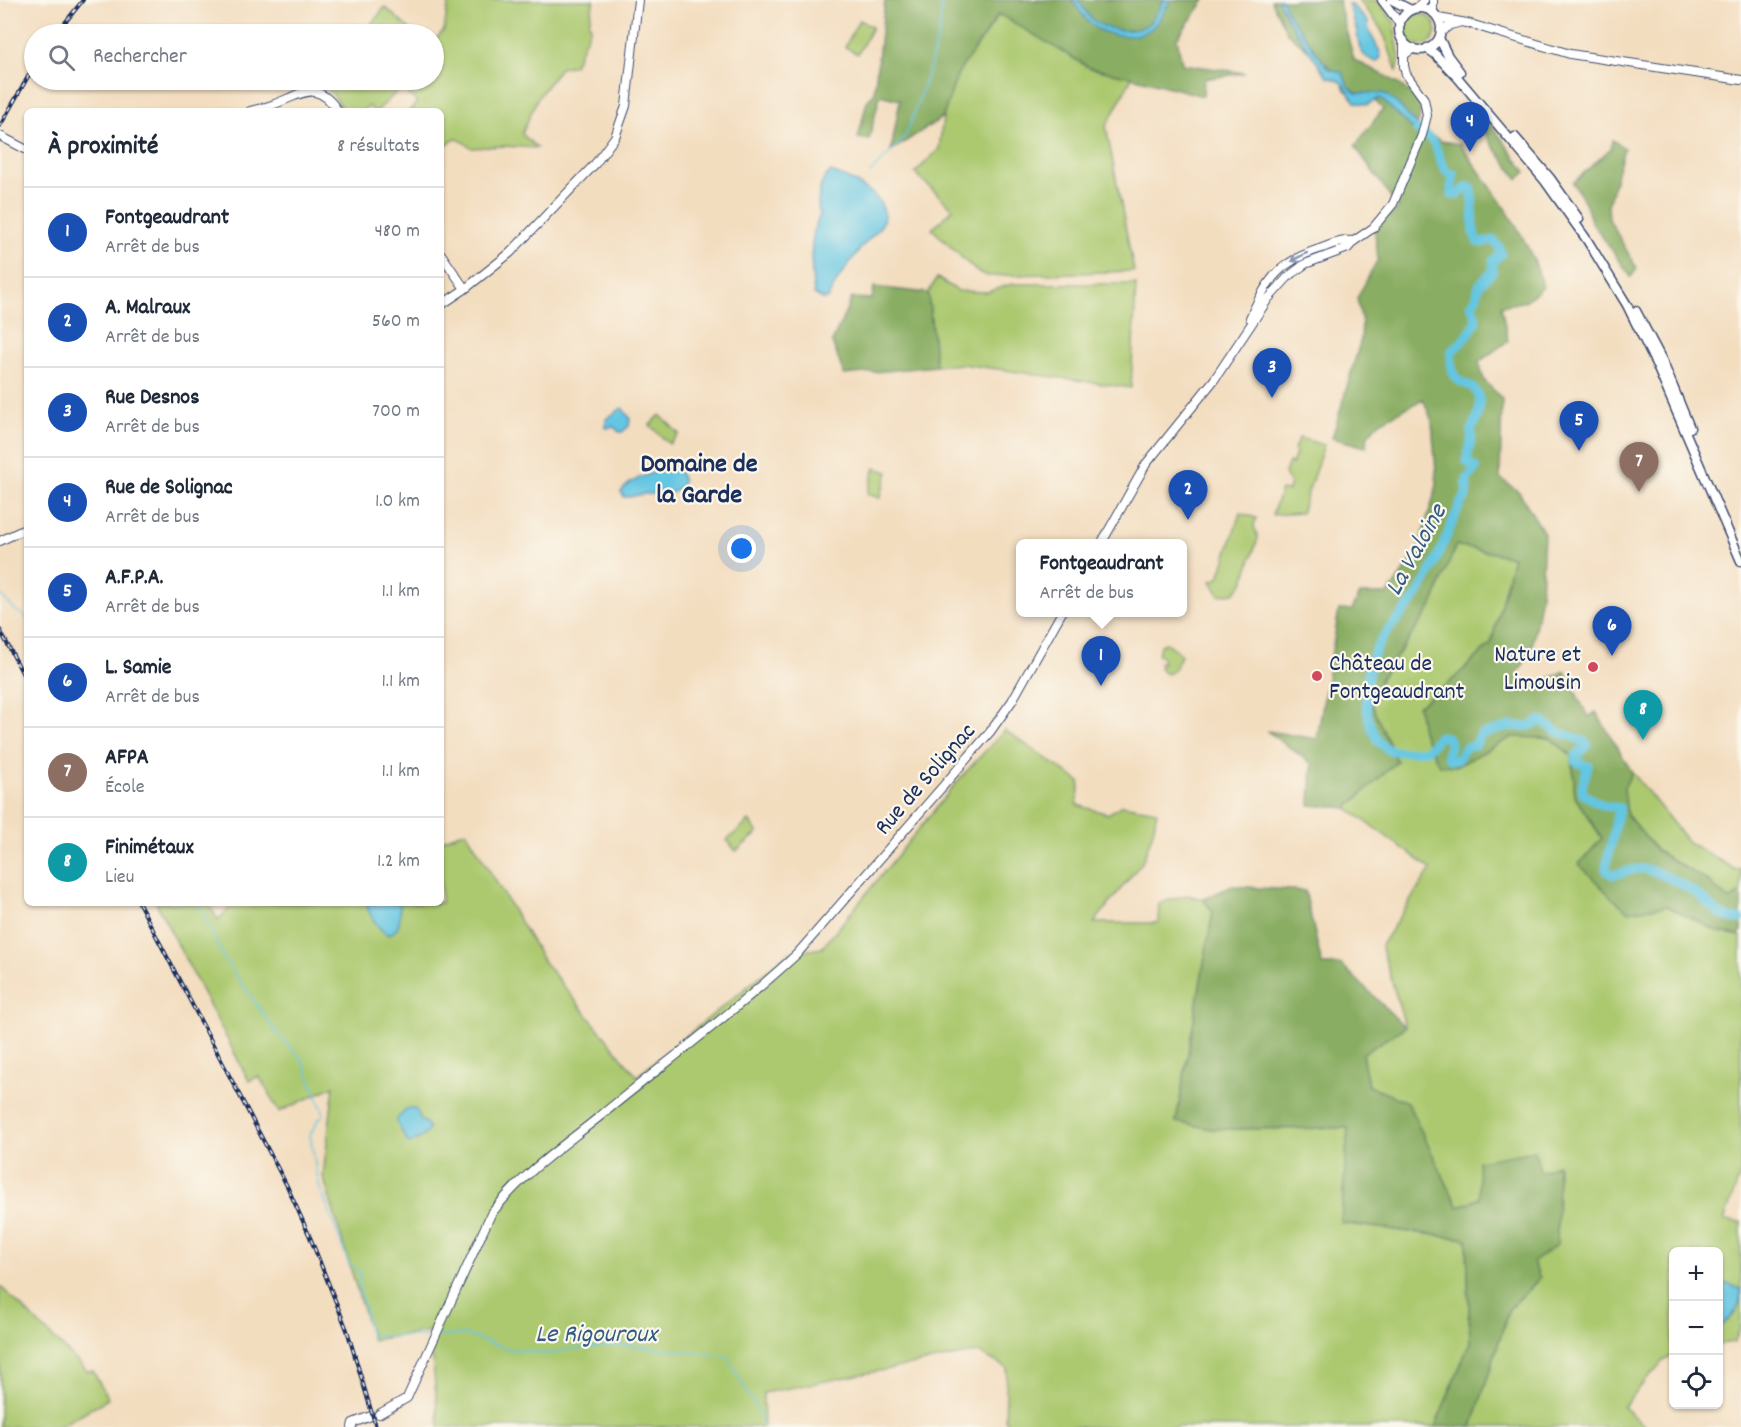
<!DOCTYPE html>
<html lang="fr">
<meta charset="utf-8">
<style>
:root{--surface:#fff;--page:#f2f2f3;--text:#1f2937;--muted:#747a83;--line:#e0e1e3;--accent:#d1495b}
body{margin:0;font-family:Dekko,sans-serif;background:var(--page);color:var(--text)}
.controls{position:absolute;right:18px;bottom:18px;display:grid;overflow:hidden;border-radius:9px;box-shadow:0 2px 4px #0004}
.controls button{width:54px;height:54px;display:grid;place-items:center;padding:0;border:0;border-bottom:2px solid var(--line);background:var(--surface);color:var(--text);font:30px sans-serif}
.you{position:absolute;left:742px;top:549px;width:21px;height:21px;margin:-15px;border:4px solid #fff;border-radius:50%;background:#1a73e8;box-shadow:0 0 0 9px #1a73e833}
.badge{display:grid;place-items:center;width:39px;height:39px;border-radius:50%;background:var(--accent);color:#fff;font-size:20px;font-weight:700}
.pin{position:absolute;translate:-50% -50px;filter:drop-shadow(0 2px 3px #0008)}
.pin::after{content:'';position:absolute;top:32px;width:21px;height:18px;background:inherit;clip-path:polygon(0 0,100% 0,50% 100%)}
.popup{position:absolute;left:1016px;top:539px;width:171px;height:78px;box-sizing:border-box;display:grid;place-content:center;border-radius:9px;background:var(--surface);filter:drop-shadow(0 2px 4px #0005);font-size:20px;white-space:nowrap;color:var(--muted)}
.popup b{font-size:22px;color:var(--text)}
.popup::after{content:'';position:absolute;left:50%;top:100%;margin-left:-12px;border:12px solid transparent;border-top-color:var(--surface)}
.list{margin:0;padding:0;list-style:none}
h2{display:flex;justify-content:space-between;align-items:center;height:78px;margin:0;padding:0 24px;font-size:26px}
h2 small{font-size:20px;font-weight:400;color:var(--muted)}
.list li{display:grid;grid-template-columns:39px 1fr auto;gap:18px;align-items:center;box-sizing:border-box;height:90px;padding:0 24px;border-top:2px solid var(--line)}
.list b{display:block;font-size:22px;white-space:nowrap}
.list p{margin:0;font-size:20px;white-space:nowrap;color:var(--muted)}
.list em{font-size:20px;font-style:normal;color:var(--muted)}
.icon{flex:none;width:33px;height:33px;fill:none;stroke:currentColor;stroke-width:2;stroke-linecap:round;stroke-linejoin:round}
.map{position:relative;flex:none;width:1741px;height:1427px;overflow:hidden}
.search{position:absolute;background:var(--surface);box-shadow:0 2px 4px #0004;left:24px;top:24px;width:420px;height:66px;display:flex;align-items:center;gap:15px;box-sizing:border-box;padding:0 21px;border-radius:33px;color:var(--muted);font-size:22px}
.panel{position:absolute;background:var(--surface);box-shadow:0 2px 4px #0004;left:24px;top:108px;width:420px;height:798px;border-radius:9px}
.map>svg:first-child{display:block}
</style>
<div class="map">
<svg width="1741" height="1427" viewBox="0 0 1741 1427">
<rect width="100%" height="100%" fill="#fbf7ec"/>
<filter id="ink" filterUnits="userSpaceOnUse"><feTurbulence type="fractalNoise" baseFrequency=".0167" numOctaves="2"/><feDisplacementMap in="SourceGraphic" scale="12" xChannelSelector="R" yChannelSelector="G"/><feConvolveMatrix kernelMatrix="1 2 1 2 8 2 1 2 1" color-interpolation-filters="sRGB"/></filter>
<filter id="wash" filterUnits="userSpaceOnUse"><feTurbulence type="fractalNoise" baseFrequency=".008" numOctaves="4" result="noise"/><feDisplacementMap in="SourceGraphic" scale="24" xChannelSelector="R" yChannelSelector="G"/><feGaussianBlur stdDeviation="1.35" result="paint"/><feColorMatrix in="noise" values="0 0 0 0 0 0 0 0 0 0 0 0 0 0 0 0 0 1.4 0 .05"/><feComposite in="paint" operator="in"/></filter>
<g filter="url(#wash)">
<rect width="100%" height="100%" fill="#f3ddbf"/>
<!-- green -->
<path fill="#acc96f" stroke="#647c66" stroke-width="1.5" d="M 449,0 L 594,0 L 589,23 L 591,27 L 574,65 L 560,68 L 537,99 L 522,134 L 537,148 L 503,146 L 472,148 L 457,138 L 441,148 L 441,111 L 409,111 L 417,103 L 402,87 L 377,111 L 373,111 L 369,106 L 362,111 L 344,111 L 332,93 L 320,85 L 325,80 L 434,80 L 434,41 L 444,30 Z
M 1359,0 L 1377,0 L 1395,23 C 1394,39 1403,55 1397,71 L 1385,37 L 1379,26 Z
M 385,7 L 415,34 L 363,34 Z
M1404 30a16 16 0 1 1 32 0a16 16 0 1 1-32 0Z
M 999,14 L 1090,68 L 1132,77 L 1106,127 L 1134,271 L 987,276 L 976,271 L 932,229 L 953,209 L 915,173 L 939,149 L 944,111 L 958,73 Z
M 859,20 L 872,27 L 858,54 L 845,47 Z
M 937,278 L 958,291 L 987,292 L 1012,284 L 1136,284 L 1131,388 L 962,364 L 936,366 L 928,293 Z
M 660,415 L 679,434 L 669,444 L 650,425 Z
M 1299,438 L 1324,445 L 1301,513 L 1272,515 L 1281,490 L 1288,491 L 1290,483 L 1285,473 L 1289,462 L 1292,465 L 1296,453 L 1294,449 Z
M 875,468 L 888,472 L 880,498 L 867,494 Z
M 1240,513 L 1256,518 L 1254,526 L 1258,538 L 1243,583 L 1234,593 L 1219,595 L 1211,581 L 1219,578 Z
M 1456,545 L 1513,557 L 1491,644 L 1450,682 L 1418,706 L 1457,766 L 1512,737 L 1550,738 L 1572,756 L 1575,797 L 1602,838 L 1628,911 L 1667,906 L 1719,932 L 1741,936 L 1741,1172 L 1724,1221 L 1741,1222 L 1741,1328 L 1734,1342 L 1719,1344 L 1718,1252 L 1674,1252 L 1673,1355 L 1662,1362 L 1623,1407 L 1646,1427 L 1472,1427 L 1509,1309 L 1540,1278 L 1532,1262 L 1558,1165 L 1458,1207 L 1407,1102 L 1368,1086 L 1362,1054 L 1405,1026 L 1381,945 L 1431,869 L 1347,808 L 1397,761 L 1371,704 L 1381,678 L 1431,608 Z
M 1166,643 L 1177,650 L 1181,655 C 1178,662 1172,679 1163,672 C 1159,669 1160,667 1159,662 L 1163,663 L 1162,657 L 1158,655 L 1160,645 Z
M 1005,730 L 1080,782 L 1077,805 L 1108,814 L 1122,805 L 1157,811 L 1153,832 L 1143,861 L 1094,923 L 1158,923 L 1159,903 L 1187,895 L 1203,899 L 1213,912 L 1176,1122 L 1212,1129 L 1348,1128 L 1341,1223 L 1467,1239 L 1470,1342 L 1435,1427 L 1012,1427 L 1005,1420 L 1007,1368 L 978,1352 L 763,1393 L 764,1427 L 439,1427 L 430,1331 L 372,1340 L 323,1176 L 334,1086 L 279,1112 L 259,1076 L 249,1081 L 156,903 L 208,903 L 218,920 L 234,903 L 441,903 L 441,840 L 466,831 L 544,962 L 637,1076 L 789,953 L 822,948 L 962,776 Z
M 1632,772 L 1688,842 L 1736,870 L 1741,868 L 1741,893 L 1729,900 L 1706,880 L 1657,851 L 1627,815 L 1623,788 Z
M 749,821 L 758,833 L 736,851 L 727,840 Z
M 0,1286 L 87,1371 L 93,1371 L 108,1399 L 58,1427 L 0,1427 Z"/>
<!-- forest -->
<path fill="#89ad62" stroke="#526e60" stroke-width="1.5" d="M 885,0 L 1205,0 L 1177,38 L 1182,64 L 1245,73 L 1204,79 L 1203,96 L 1132,77 L 1090,68 L 999,14 L 958,73 L 943,117 L 891,151 L 900,100 L 880,95 L 869,140 L 858,138 L 867,101 L 874,93 Z
M 1271,0 L 1340,0 L 1339,4 L 1354,60 C 1378,72 1410,85 1422,109 L 1417,127 L 1441,141 L 1460,144 C 1491,189 1529,234 1543,287 L 1525,301 L 1501,306 L 1508,341 L 1479,362 L 1484,380 L 1502,399 L 1500,478 L 1519,492 L 1544,533 L 1541,595 L 1531,653 L 1516,675 L 1521,692 L 1565,671 L 1588,717 L 1596,712 L 1632,772 L 1624,788 L 1627,815 L 1657,851 L 1706,880 L 1729,900 L 1741,893 L 1741,930 L 1739,935 L 1719,932 L 1667,906 L 1628,911 L 1612,898 L 1579,864 L 1602,838 L 1575,797 L 1572,756 L 1550,738 L 1512,737 L 1457,766 L 1439,765 L 1422,731 L 1418,706 L 1450,682 L 1491,644 L 1513,557 L 1456,545 L 1431,608 L 1381,678 L 1371,704 L 1397,761 L 1347,808 L 1310,805 L 1312,764 L 1267,731 L 1317,739 L 1339,610 L 1352,610 L 1360,594 L 1388,594 L 1418,551 L 1437,485 L 1432,421 L 1423,399 L 1380,422 L 1368,435 L 1366,447 L 1332,438 L 1361,339 L 1362,323 L 1357,298 L 1378,259 L 1374,225 L 1399,209 L 1355,146 L 1383,109 L 1375,101 L 1353,96 L 1345,90 L 1341,79 L 1331,68 L 1287,33 Z
M 1470,106 L 1482,112 L 1526,172 L 1518,179 L 1491,143 Z
M 1613,140 L 1624,148 L 1608,205 L 1609,219 L 1637,269 L 1631,277 L 1591,221 L 1585,202 L 1573,183 L 1610,149 Z
M 874,287 L 928,293 L 936,366 L 844,375 L 832,342 L 852,298 L 872,299 Z
M 1232,886 L 1305,891 L 1322,965 L 1342,965 L 1405,1027 L 1362,1054 L 1368,1086 L 1407,1102 L 1458,1207 L 1479,1199 L 1478,1161 L 1534,1151 L 1541,1172 L 1558,1164 L 1557,1245 L 1533,1262 L 1540,1278 L 1509,1309 L 1472,1427 L 1435,1427 L 1470,1342 L 1467,1239 L 1341,1223 L 1348,1128 L 1212,1129 L 1176,1122 L 1213,912 L 1203,899 Z"/>
<!-- water -->
<path fill="#64c6e2" stroke="#407aa0" stroke-width="1.5" d="M 1072,0 L 1078,0 C 1083,6 1087,15 1093,20 C 1106,30 1134,35 1148,24 C 1155,18 1159,8 1164,0 L 1171,0 C 1165,9 1160,21 1152,28 C 1136,41 1104,37 1089,23 C 1083,16 1077,7 1072,0 Z
M 1278,0 L 1282,0 L 1289,15 L 1328,68 L 1343,73 L 1348,86 L 1356,93 L 1383,93 L 1398,104 L 1419,128 L 1417,133 L 1380,98 L 1367,105 L 1355,102 C 1342,87 1349,82 1327,77 L 1289,21 Z
M 1348,4 L 1351,4 L 1368,22 L 1369,31 L 1380,52 L 1381,57 L 1377,62 C 1360,57 1359,48 1357,32 C 1355,23 1351,13 1348,4 Z
M 831,172 C 849,178 887,195 884,218 C 882,229 868,239 861,248 C 849,263 836,281 828,298 L 824,300 L 814,294 C 811,270 808,238 820,215 C 816,204 819,178 831,172 Z
M 622,408 L 630,418 L 629,426 L 622,432 L 619,432 L 614,427 L 606,428 L 606,419 Z
M 674,466 L 678,467 L 683,482 C 678,496 660,495 648,494 C 640,493 632,498 624,497 L 621,492 C 631,477 657,472 674,466 Z
M 367,903 L 400,903 C 399,916 403,929 388,935 C 379,930 367,913 367,903 Z
M 408,1108 L 413,1108 L 417,1111 L 421,1121 L 425,1122 L 429,1129 L 424,1136 L 409,1144 L 396,1122 L 398,1118 Z
M 1719,1281 L 1741,1289 C 1741,1309 1734,1316 1719,1328 Z"/>
<g fill="none" stroke-linecap="round" stroke-linejoin="round">
<!-- stream -->
<path stroke="#64c6e2" stroke-width="1.5" d="M 870,173 L 903,140 L 909,128 L 930,67 L 940,27 L 942,0
M 0,594 L 15,610 L 27,618
M 198,903 L 225,960 L 276,1032 L 302,1059 L 324,1114 L 318,1120 L 310,1135 L 319,1185 L 349,1264 L 360,1272 L 359,1286 L 370,1336 L 433,1336
M 438,1336 L 466,1335 L 505,1348 L 548,1354 L 569,1349 L 625,1345 L 727,1356 L 759,1413 L 764,1427"/>
<!-- river -->
<path stroke="#64c6e2" stroke-width="9" d="M 1417,130 C 1444,143 1433,156 1448,173 L 1454,174 L 1451,188 L 1452,195 L 1456,195 L 1469,186 L 1472,189 L 1474,232 L 1477,242 L 1482,243 L 1493,240 L 1499,247 L 1501,254 L 1493,261 L 1493,271 L 1479,285 L 1476,298 L 1471,305 C 1473,309 1476,315 1476,319 C 1474,331 1459,345 1451,352 C 1451,360 1451,373 1457,379 C 1462,384 1470,384 1474,389 C 1485,399 1477,420 1471,430 C 1474,441 1467,451 1467,462 L 1476,468 L 1467,479 L 1466,497 L 1461,502 C 1448,533 1436,565 1418,594 C 1408,610 1393,622 1383,637 C 1365,664 1359,710 1377,738 C 1379,742 1382,746 1386,748 C 1398,755 1413,750 1427,750 L 1439,736 L 1447,737 L 1451,743 L 1447,755 L 1451,760 L 1457,760 L 1466,747 L 1475,745 L 1481,734 C 1491,733 1505,726 1511,726 C 1523,726 1530,729 1540,720 L 1558,732 L 1584,741 L 1587,745 L 1576,756 L 1576,762 L 1588,766 L 1582,786 L 1583,794 L 1604,806 L 1620,808 C 1615,817 1616,821 1614,831 C 1612,844 1607,855 1606,869 L 1612,875 C 1622,874 1635,867 1644,869 C 1663,873 1679,882 1694,892 C 1712,904 1718,920 1741,919"/>
</g>
</g>
<g filter="url(#ink)">
<g fill="none" stroke-linecap="round" stroke-linejoin="round">
<!-- secondary casing -->
<g stroke="#3b496d" stroke-width="10">
<path id="secondary" d="M 1433,0 L 1433,12
M 1417,8 L 1424,0
M 1438,18 L 1467,23 L 1570,54 L 1741,80
M 1441,32 L 1450,25 L 1458,23
M 1404,55 L 1414,48
M 250,111 C 257,109 263,108 269,106 C 300,96 315,77 338,111
M 0,136 L 27,150
M 441,254 L 465,289
M 441,305 L 465,289 L 510,253 L 595,164 L 615,137 L 626,106 L 638,0
M 1250,318 C 1267,279 1280,261 1322,248 C 1333,244 1342,240 1354,241
M 0,541 L 27,528
M 1101,544 L 1146,464 L 1214,380 L 1268,299 L 1288,277 L 1305,264 L 1348,248 L 1354,241 L 1373,228 L 1393,204 L 1422,135 L 1427,115 L 1424,99 L 1406,74 L 1404,66 L 1404,41
M 379,1414 L 407,1398 L 491,1214 C 523,1173 559,1149 599,1117 C 665,1063 734,1012 797,954 L 990,732 L 1012,701 L 1062,612
M 352,1427 L 353,1423 L 371,1416"/>
</g>
<!-- primary casing -->
<g stroke="#3b496d" stroke-width="11">
<path id="primary" d="M 1382,0 L 1400,24
M 1392,0 L 1411,10
M1399 29a21 21 0 1 1 42 0a21 21 0 1 1-42 0Z
M 1439,38 L 1448,56 L 1460,72
M 1427,48 L 1436,55 L 1458,78 L 1545,181 L 1587,240 L 1627,305 L 1656,364 L 1741,561
M 1515,137 L 1550,178 L 1579,219
M 1636,311 L 1662,360 L 1690,428"/>
</g>
<!-- secondary -->
<use href="#secondary" stroke="#fff" stroke-width="8"/>
<!-- primary -->
<use href="#primary" stroke="#fff" stroke-width="8"/>
<!-- rail casing -->
<g stroke="#1b2f5e" stroke-width="4">
<path id="rail" d="M 56,34 L 83,0
M 0,126 L 34,66
M 0,630 L 27,682
M 139,903 L 287,1186 L 310,1237 L 347,1330 L 376,1427"/>
</g>
<!-- rail -->
<use href="#rail" stroke="#fbf7ec" stroke-width="1.5" stroke-dasharray="4.5" stroke-linecap="butt"/>
</g>
<!-- one-way arrows -->
<defs><path id="oneway-shaft" d="M-6 0H5M1.5-3L5.5 0L1.5 3" fill="none" stroke-width="1.6" stroke-linecap="round" stroke-linejoin="round" transform="scale(1.5)"/></defs>
<use stroke="#8d97ae" href="#oneway-shaft" transform="translate(1299 257) rotate(153)"/>
</g>
<!-- markers -->
<g fill="#d1495b" stroke="#fbf7ec" stroke-width="2">
<circle cx="1593" cy="667" r="6"/>
<circle cx="1317" cy="676" r="6"/>
</g>
<g text-anchor="middle" stroke-width="4.5" stroke-linejoin="round" paint-order="stroke">
<!-- poi labels -->
<g font-size="24" fill="#1b2f5e" stroke="#fbf7ec" text-anchor="end">
<text x="1581" y="661">Nature et<tspan x="1581" dy="28">Limousin</tspan></text>
<text x="1329" y="670" text-anchor="start">Château de<tspan x="1329" dy="28">Fontgeaudrant</tspan></text>
</g>
<!-- street labels -->
<g font-size="24" fill="#1b2f5e" stroke="#fbf7ec">
<text transform="translate(924 778) rotate(-49)" y="8">Rue de Solignac</text>
</g>
<!-- water labels -->
<g font-size="26" font-style="italic" fill="#315c86" stroke="#fbf7ec">
<text transform="translate(1414 549) rotate(-61)" y="9">La Valoine</text>
<text x="596" y="1341">Le Rigouroux</text>
</g>
<!-- quarter labels -->
<g font-size="27" font-weight="bold" fill="#1b2f5e" stroke="#fbf7ec">
<text x="699" y="471">Domaine de<tspan x="699" dy="31">la Garde</tspan></text>
</g>
</g>
</svg>
<div class="controls">
<button>+</button>
<button>−</button>
<button><svg class="icon" aria-label="locate" viewBox="0 0 24 24"><circle cx="12" cy="12" r="6"/><path d="M12 2v4M12 18v4M2 12h4M18 12h4"/></svg></button>
</div>
<div class="you"></div>
<div class="pin badge" style="left:1101px;top:686px;background:#1a4fb4">1</div>
<div class="popup"><b>Fontgeaudrant</b>Arrêt de bus</div>
<div class="pin badge" style="left:1188px;top:520px;background:#1a4fb4">2</div>
<div class="pin badge" style="left:1272px;top:398px;background:#1a4fb4">3</div>
<div class="pin badge" style="left:1470px;top:152px;background:#1a4fb4">4</div>
<div class="pin badge" style="left:1579px;top:451px;background:#1a4fb4">5</div>
<div class="pin badge" style="left:1612px;top:656px;background:#1a4fb4">6</div>
<div class="pin badge" style="left:1639px;top:492px;background:#8d6e63">7</div>
<div class="pin badge" style="left:1643px;top:740px;background:#0f9aa8">8</div>
<div class="search"><svg class="icon" aria-label="search" viewBox="0 0 24 24"><circle cx="10" cy="10" r="6"/><path d="M15 15l6 6"/></svg>Rechercher</div>
<section class="panel">
<h2>À proximité<small>8 résultats</small></h2>
<ul class="list">
<li><span class="badge" style="background:#1a4fb4">1</span><div><b>Fontgeaudrant</b><p>Arrêt de bus</p></div><em>480 m</em></li>
<li><span class="badge" style="background:#1a4fb4">2</span><div><b>A. Malraux</b><p>Arrêt de bus</p></div><em>560 m</em></li>
<li><span class="badge" style="background:#1a4fb4">3</span><div><b>Rue Desnos</b><p>Arrêt de bus</p></div><em>700 m</em></li>
<li><span class="badge" style="background:#1a4fb4">4</span><div><b>Rue de Solignac</b><p>Arrêt de bus</p></div><em>1.0 km</em></li>
<li><span class="badge" style="background:#1a4fb4">5</span><div><b>A.F.P.A.</b><p>Arrêt de bus</p></div><em>1.1 km</em></li>
<li><span class="badge" style="background:#1a4fb4">6</span><div><b>L. Samie</b><p>Arrêt de bus</p></div><em>1.1 km</em></li>
<li><span class="badge" style="background:#8d6e63">7</span><div><b>AFPA</b><p>École</p></div><em>1.1 km</em></li>
<li><span class="badge" style="background:#0f9aa8">8</span><div><b>Finimétaux</b><p>Lieu</p></div><em>1.2 km</em></li>
</ul>
</section>
</div>
